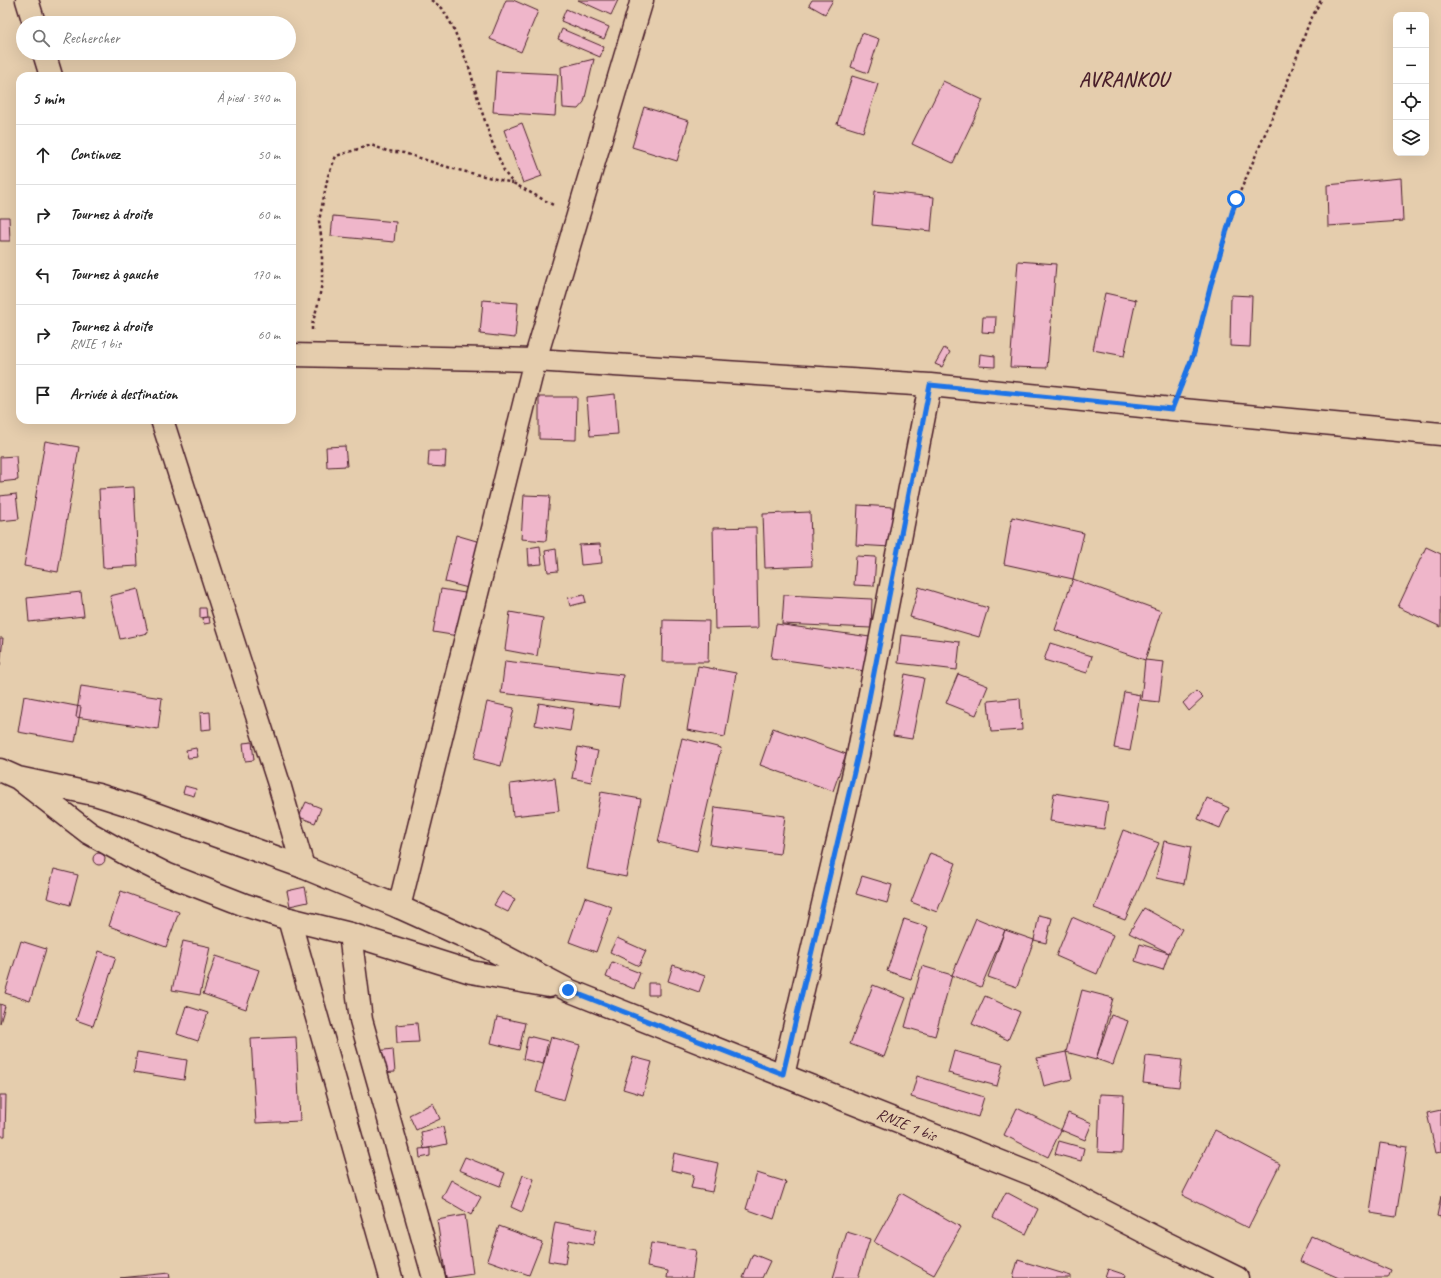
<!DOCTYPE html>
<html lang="fr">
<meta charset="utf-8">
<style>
:root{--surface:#fff;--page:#f6f6f6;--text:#222;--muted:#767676;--line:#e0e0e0}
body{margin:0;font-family:Caveat,sans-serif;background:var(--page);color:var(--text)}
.controls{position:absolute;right:12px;top:12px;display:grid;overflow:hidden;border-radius:8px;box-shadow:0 4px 16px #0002}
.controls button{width:36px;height:36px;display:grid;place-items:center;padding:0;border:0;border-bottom:1px solid var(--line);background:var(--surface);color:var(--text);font:20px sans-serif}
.stop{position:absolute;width:12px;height:12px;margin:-9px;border:3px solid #1a73e8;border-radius:50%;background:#fff}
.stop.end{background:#1a73e8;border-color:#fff;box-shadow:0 1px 4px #0008}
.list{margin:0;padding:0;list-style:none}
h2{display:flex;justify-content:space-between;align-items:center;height:52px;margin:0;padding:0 16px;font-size:17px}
h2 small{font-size:13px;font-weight:400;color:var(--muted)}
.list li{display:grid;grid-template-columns:26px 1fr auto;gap:12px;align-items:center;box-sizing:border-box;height:60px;padding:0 16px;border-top:1px solid var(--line)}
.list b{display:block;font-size:15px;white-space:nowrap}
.list p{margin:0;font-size:13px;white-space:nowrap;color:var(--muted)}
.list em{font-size:13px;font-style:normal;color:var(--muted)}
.icon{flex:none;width:22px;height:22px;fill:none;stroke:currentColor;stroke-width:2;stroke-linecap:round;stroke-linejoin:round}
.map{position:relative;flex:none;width:1441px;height:1278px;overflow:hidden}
.search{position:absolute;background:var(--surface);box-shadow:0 4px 16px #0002;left:16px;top:16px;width:280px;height:44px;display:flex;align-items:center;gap:10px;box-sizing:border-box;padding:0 14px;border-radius:22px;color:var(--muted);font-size:15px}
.panel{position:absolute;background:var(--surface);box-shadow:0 4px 16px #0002;left:16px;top:72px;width:280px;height:352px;border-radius:12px}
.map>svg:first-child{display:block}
</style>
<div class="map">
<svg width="1441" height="1278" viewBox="0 0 1441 1278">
<rect width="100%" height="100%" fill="#e5cdad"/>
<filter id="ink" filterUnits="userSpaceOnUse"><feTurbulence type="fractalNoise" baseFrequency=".025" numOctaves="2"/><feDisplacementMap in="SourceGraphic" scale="8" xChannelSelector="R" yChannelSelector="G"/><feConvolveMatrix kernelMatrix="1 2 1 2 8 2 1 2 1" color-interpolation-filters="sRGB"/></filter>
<g filter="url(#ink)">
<!-- building -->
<path fill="#efb6ca" stroke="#4a1f2b" d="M 506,0 L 513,0 L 538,11 L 521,52 L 490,39 Z
M 578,0 L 618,0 L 611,15 Z
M 812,0 L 833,0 L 825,14 L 809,5 Z
M 566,9 L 609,27 L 604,39 L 561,21 Z
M 562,29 L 604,47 L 600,57 L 558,39 Z
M 862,33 L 879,39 L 868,73 L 851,67 Z
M 594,59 L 584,102 L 578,109 L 563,108 L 561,67 Z
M 496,71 L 558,74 L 555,116 L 493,112 Z
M 852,76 L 878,84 L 863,132 L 837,124 Z
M 943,81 L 983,100 L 953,163 L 912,144 Z
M 644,107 L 689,121 L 677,161 L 632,147 Z
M 522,123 L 542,176 L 523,183 L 504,130 Z
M 1401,178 L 1403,221 L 1328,226 L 1327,185 Z
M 875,191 L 934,197 L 931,231 L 872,225 Z
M 333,216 L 396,222 L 394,242 L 331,236 Z
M 0,217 L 9,217 L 10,241 L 0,241 Z
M 1018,261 L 1056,264 L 1047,368 L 1010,367 Z
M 1105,293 L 1136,300 L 1124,356 L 1093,350 Z
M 1231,295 L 1252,296 L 1250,347 L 1230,346 Z
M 483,300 L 518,303 L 515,338 L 480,334 Z
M 983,317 L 996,317 L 995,333 L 982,332 Z
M 944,348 L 950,352 L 942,367 L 935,364 Z
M 980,354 L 995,356 L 995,367 L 979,366 Z
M 615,394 L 618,434 L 590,436 L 587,397 Z
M 539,397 L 577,397 L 576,440 L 539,439 Z
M 45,441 L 79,447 L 58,572 L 24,566 Z
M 345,446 L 347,466 L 327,467 L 326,447 Z
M 429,451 L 446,451 L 445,467 L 428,466 Z
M 16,456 L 18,480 L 0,482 L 0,457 Z
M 134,487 L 138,566 L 103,568 L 99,489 Z
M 16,494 L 19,519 L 0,521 L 0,496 Z
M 524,495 L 550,496 L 546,541 L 521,539 Z
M 858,505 L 893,507 L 891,547 L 856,545 Z
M 810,512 L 812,566 L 765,568 L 763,514 Z
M 1012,517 L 1084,533 L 1073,579 L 1004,564 Z
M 756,527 L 758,628 L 715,629 L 713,528 Z
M 456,535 L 480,542 L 468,588 L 445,582 Z
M 600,544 L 602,563 L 581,565 L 579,545 Z
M 540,546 L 542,564 L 529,565 L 528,548 Z
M 1426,547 L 1441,554 L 1441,627 L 1398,607 Z
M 556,549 L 558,571 L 548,572 L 545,551 Z
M 856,556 L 876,557 L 874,586 L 854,585 Z
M 1073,579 L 1161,611 L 1145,660 L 1055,630 Z
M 919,587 L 988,608 L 979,637 L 910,617 Z
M 138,589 L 148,633 L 120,639 L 110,596 Z
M 441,589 L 465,593 L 458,636 L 433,632 Z
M 81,592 L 84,616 L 29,622 L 27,598 Z
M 584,595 L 586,602 L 570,606 L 568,598 Z
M 784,595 L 872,599 L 871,628 L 782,624 Z
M 200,608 L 206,608 L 207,617 L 200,618 Z
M 510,612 L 543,618 L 537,656 L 505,650 Z
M 209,617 L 210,623 L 204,624 L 203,618 Z
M 663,620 L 709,621 L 708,662 L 662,662 Z
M 776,624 L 870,637 L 865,671 L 771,658 Z
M 901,635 L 960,642 L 957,670 L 898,663 Z
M 0,638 L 3,638 L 0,666 Z
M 1050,643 L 1092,656 L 1087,673 L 1044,660 Z
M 1145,660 L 1164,662 L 1159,702 L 1141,700 Z
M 505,661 L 623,675 L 619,707 L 501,693 Z
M 698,666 L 736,673 L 725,737 L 687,730 Z
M 905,674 L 924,678 L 912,739 L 893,736 Z
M 958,674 L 988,686 L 976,715 L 946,703 Z
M 81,686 L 162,698 L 158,729 L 76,717 Z
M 1196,691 L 1203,698 L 1189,711 L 1183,703 Z
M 1124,692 L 1140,695 L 1130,751 L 1114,748 Z
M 24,696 L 81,707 L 75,742 L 18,732 Z
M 1020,698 L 1022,730 L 991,732 L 988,701 Z
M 487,702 L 514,708 L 501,766 L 474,759 Z
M 539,703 L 574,709 L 570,731 L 535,725 Z
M 210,712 L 211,729 L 201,730 L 200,713 Z
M 773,728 L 846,754 L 833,791 L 760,765 Z
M 682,738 L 721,748 L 697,851 L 658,842 Z
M 252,742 L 254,760 L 245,761 L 243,743 Z
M 578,747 L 598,751 L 591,782 L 572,778 Z
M 196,748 L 198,757 L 188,758 L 186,750 Z
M 555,778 L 559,811 L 513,816 L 510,784 Z
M 185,786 L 196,789 L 194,796 L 183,793 Z
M 601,792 L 641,799 L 626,877 L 587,869 Z
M 1054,793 L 1108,802 L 1104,829 L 1050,821 Z
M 1207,798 L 1229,808 L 1220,828 L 1198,819 Z
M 306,802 L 321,808 L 315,823 L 299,817 Z
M 715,807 L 785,816 L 780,854 L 710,845 Z
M 1123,830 L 1159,843 L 1125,920 L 1094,908 Z
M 1164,841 L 1191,847 L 1184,884 L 1156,878 Z
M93 859a6 6 0 1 1 12 0a6 6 0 1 1-12 0Z
M 930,853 L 956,863 L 937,912 L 911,902 Z
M 54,869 L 78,875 L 70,905 L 47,898 Z
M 862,876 L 892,885 L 887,903 L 856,894 Z
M 305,887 L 308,902 L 290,906 L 287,891 Z
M 121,891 L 179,912 L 166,947 L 109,926 Z
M 502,892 L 515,899 L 508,912 L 494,905 Z
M 585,897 L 612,907 L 596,952 L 569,942 Z
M 1144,908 L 1182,929 L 1169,953 L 1129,933 Z
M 1039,915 L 1052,918 L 1046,943 L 1034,940 Z
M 1072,917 L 1113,935 L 1097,974 L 1056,956 Z
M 976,918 L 1005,930 L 981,987 L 952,975 Z
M 904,919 L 928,927 L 911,979 L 887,971 Z
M 1005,930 L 1034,940 L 1017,987 L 988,977 Z
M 617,938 L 646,951 L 639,966 L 610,952 Z
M 21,941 L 46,949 L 30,1001 L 5,993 Z
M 183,941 L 210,947 L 200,995 L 172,990 Z
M 1140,944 L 1169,953 L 1163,970 L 1135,961 Z
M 99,951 L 116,957 L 93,1026 L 76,1020 Z
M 216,956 L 259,970 L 246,1009 L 203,994 Z
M 612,962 L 640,973 L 634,989 L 606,977 Z
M 673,965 L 705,976 L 699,992 L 668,981 Z
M 922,966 L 952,975 L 935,1036 L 905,1027 Z
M 648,983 L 659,983 L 659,995 L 648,995 Z
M 873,985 L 906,998 L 884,1057 L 850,1044 Z
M 1082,990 L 1113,998 L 1096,1060 L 1066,1052 Z
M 985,996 L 1020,1012 L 1008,1040 L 972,1024 Z
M 0,1004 L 5,1006 L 0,1023 Z
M 186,1006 L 208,1013 L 198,1041 L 177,1034 Z
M 1111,1015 L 1128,1021 L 1113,1065 L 1096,1059 Z
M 497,1017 L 525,1023 L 519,1050 L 491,1043 Z
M 417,1023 L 419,1042 L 397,1043 L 396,1025 Z
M 528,1036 L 548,1041 L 543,1064 L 523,1059 Z
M 296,1037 L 300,1121 L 256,1123 L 251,1039 Z
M 551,1037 L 580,1045 L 564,1100 L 536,1092 Z
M 393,1049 L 395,1072 L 379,1073 L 376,1051 Z
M 954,1051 L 1003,1064 L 997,1086 L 948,1073 Z
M 137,1052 L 187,1060 L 184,1080 L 134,1072 Z
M 1066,1052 L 1072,1079 L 1044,1086 L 1037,1058 Z
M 1146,1056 L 1182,1060 L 1179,1087 L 1143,1083 Z
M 633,1057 L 652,1062 L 643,1095 L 623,1089 Z
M 917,1076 L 984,1097 L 978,1117 L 911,1097 Z
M 1100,1094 L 1124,1095 L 1122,1153 L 1098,1152 Z
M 0,1095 L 6,1095 L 5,1136 L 0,1136 Z
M 433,1103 L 440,1119 L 416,1130 L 409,1115 Z
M 1017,1108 L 1061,1130 L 1048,1157 L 1004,1135 Z
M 1441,1110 L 1441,1152 L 1436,1153 L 1427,1113 Z
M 1068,1113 L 1092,1123 L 1085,1140 L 1061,1130 Z
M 443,1127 L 447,1144 L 424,1149 L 421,1132 Z
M 1215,1130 L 1280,1164 L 1248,1228 L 1182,1195 Z
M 1059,1141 L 1084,1148 L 1081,1161 L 1055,1154 Z
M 1380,1143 L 1407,1147 L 1396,1217 L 1370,1213 Z
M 430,1148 L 430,1156 L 420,1158 L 419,1149 Z
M 674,1153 L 718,1163 L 712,1192 L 691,1188 L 694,1175 L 671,1170 Z
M 465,1157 L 505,1173 L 500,1186 L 459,1170 Z
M 757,1173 L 786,1182 L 774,1219 L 746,1209 Z
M 523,1175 L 534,1179 L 522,1212 L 511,1207 Z
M 451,1180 L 481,1197 L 471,1215 L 442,1198 Z
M 1006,1192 L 1038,1209 L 1026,1234 L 993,1217 Z
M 901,1193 L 961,1227 L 934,1275 L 874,1242 Z
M 1441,1196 L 1441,1217 L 1437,1216 Z
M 465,1215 L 473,1274 L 446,1278 L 437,1220 Z
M 555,1222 L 596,1230 L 593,1245 L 569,1240 L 565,1264 L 548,1261 Z
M 499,1226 L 542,1242 L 529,1275 L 487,1260 Z
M 847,1232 L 870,1239 L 858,1278 L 833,1278 Z
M 1311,1236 L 1391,1271 L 1388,1278 L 1339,1278 L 1300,1261 Z
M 651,1243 L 696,1250 L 692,1278 L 667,1278 L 668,1271 L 647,1267 Z
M 753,1254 L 770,1261 L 762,1278 L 743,1278 Z
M 1018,1260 L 1071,1276 L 1071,1278 L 1013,1278 Z
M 1108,1269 L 1126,1275 L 1125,1278 L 1105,1278 Z
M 169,1273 L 170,1278 L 120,1278 Z"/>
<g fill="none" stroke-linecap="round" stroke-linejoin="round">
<!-- minor casing -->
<g stroke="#4a1f2b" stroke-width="25">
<path id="minor" d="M 27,0 L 34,23
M 44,53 L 51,76
M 292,355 L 535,360 L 930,385 L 1172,409 L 1441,434
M 162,420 L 279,784 L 303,867
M 399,907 L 535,360 L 642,0
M 289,919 L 391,1278
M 350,934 L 361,1020 L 434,1278
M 783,1075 L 858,755 L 930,385"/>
</g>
<!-- major casing -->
<g stroke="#4a1f2b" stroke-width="25">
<path id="major" d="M 0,770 L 18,778 L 89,833 L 128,855 L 168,875 L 245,905 L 289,919 L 350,934 L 471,972 L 549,986
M 18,778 L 98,795 L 139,808 L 303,867 L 399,907 L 481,944 L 568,990 L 1034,1175 L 1166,1243 L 1237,1278"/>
</g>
<!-- path -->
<path stroke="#4a1f2b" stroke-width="2.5" stroke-dasharray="3 3" stroke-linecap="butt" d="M 431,0 L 442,8 L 453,27 L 470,70 L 479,103 L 492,142 L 505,173 L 513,183 L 555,206
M 312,330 L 312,325 L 318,304 L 322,283 L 322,243 L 319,221 L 328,176 L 336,156 L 371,145 L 387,151 L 404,153 L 454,169 L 513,183
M 1181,386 L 1194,353 L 1210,288 L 1237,199 L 1289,78 L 1309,23 L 1321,0"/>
<!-- minor -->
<use href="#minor" stroke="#e5cdad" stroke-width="22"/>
<!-- major -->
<use href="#major" stroke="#e5cdad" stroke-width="22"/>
</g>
</g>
<g fill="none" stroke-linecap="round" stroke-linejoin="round" filter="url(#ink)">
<!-- route -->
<path stroke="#1a73e8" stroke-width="5" d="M 568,990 L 783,1074 L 858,755 L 930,385 L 1172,409 L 1194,353 L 1210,288 L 1236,199"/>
</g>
<g text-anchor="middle" stroke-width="3" stroke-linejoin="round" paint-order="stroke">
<!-- street labels -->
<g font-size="16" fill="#4a1f2b" stroke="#e5cdad">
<text transform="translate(907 1124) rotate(22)" y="6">RNIE 1 bis</text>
</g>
<!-- district labels -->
<g font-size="20" font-weight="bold" letter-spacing="1" fill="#4a1f2b" stroke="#e5cdad">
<text x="1124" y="86">AVRANKOU</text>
</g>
</g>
</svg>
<div class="controls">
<button>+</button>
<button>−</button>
<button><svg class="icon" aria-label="locate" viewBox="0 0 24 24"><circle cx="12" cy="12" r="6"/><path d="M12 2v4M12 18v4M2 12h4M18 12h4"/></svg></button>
<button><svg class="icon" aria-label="layers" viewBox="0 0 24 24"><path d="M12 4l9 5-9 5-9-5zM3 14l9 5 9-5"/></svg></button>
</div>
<div class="stop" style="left:1236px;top:199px"></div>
<div class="stop end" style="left:568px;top:990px"></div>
<div class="search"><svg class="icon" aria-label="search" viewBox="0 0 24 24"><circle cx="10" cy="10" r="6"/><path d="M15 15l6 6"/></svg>Rechercher</div>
<section class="panel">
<h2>5 min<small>À pied · 340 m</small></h2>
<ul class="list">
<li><svg class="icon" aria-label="ahead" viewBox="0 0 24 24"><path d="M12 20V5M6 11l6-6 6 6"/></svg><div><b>Continuez</b></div><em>50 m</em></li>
<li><svg class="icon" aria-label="right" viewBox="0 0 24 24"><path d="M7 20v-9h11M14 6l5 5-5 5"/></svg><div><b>Tournez à droite</b></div><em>60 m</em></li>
<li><svg class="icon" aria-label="left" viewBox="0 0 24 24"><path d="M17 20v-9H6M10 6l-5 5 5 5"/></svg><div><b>Tournez à gauche</b></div><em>170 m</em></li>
<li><svg class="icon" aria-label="right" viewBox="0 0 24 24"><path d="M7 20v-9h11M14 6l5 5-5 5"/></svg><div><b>Tournez à droite</b><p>RNIE 1 bis</p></div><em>60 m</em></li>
<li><svg class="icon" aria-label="arrive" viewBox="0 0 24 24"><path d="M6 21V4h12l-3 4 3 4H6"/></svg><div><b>Arrivée à destination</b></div></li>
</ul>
</section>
</div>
